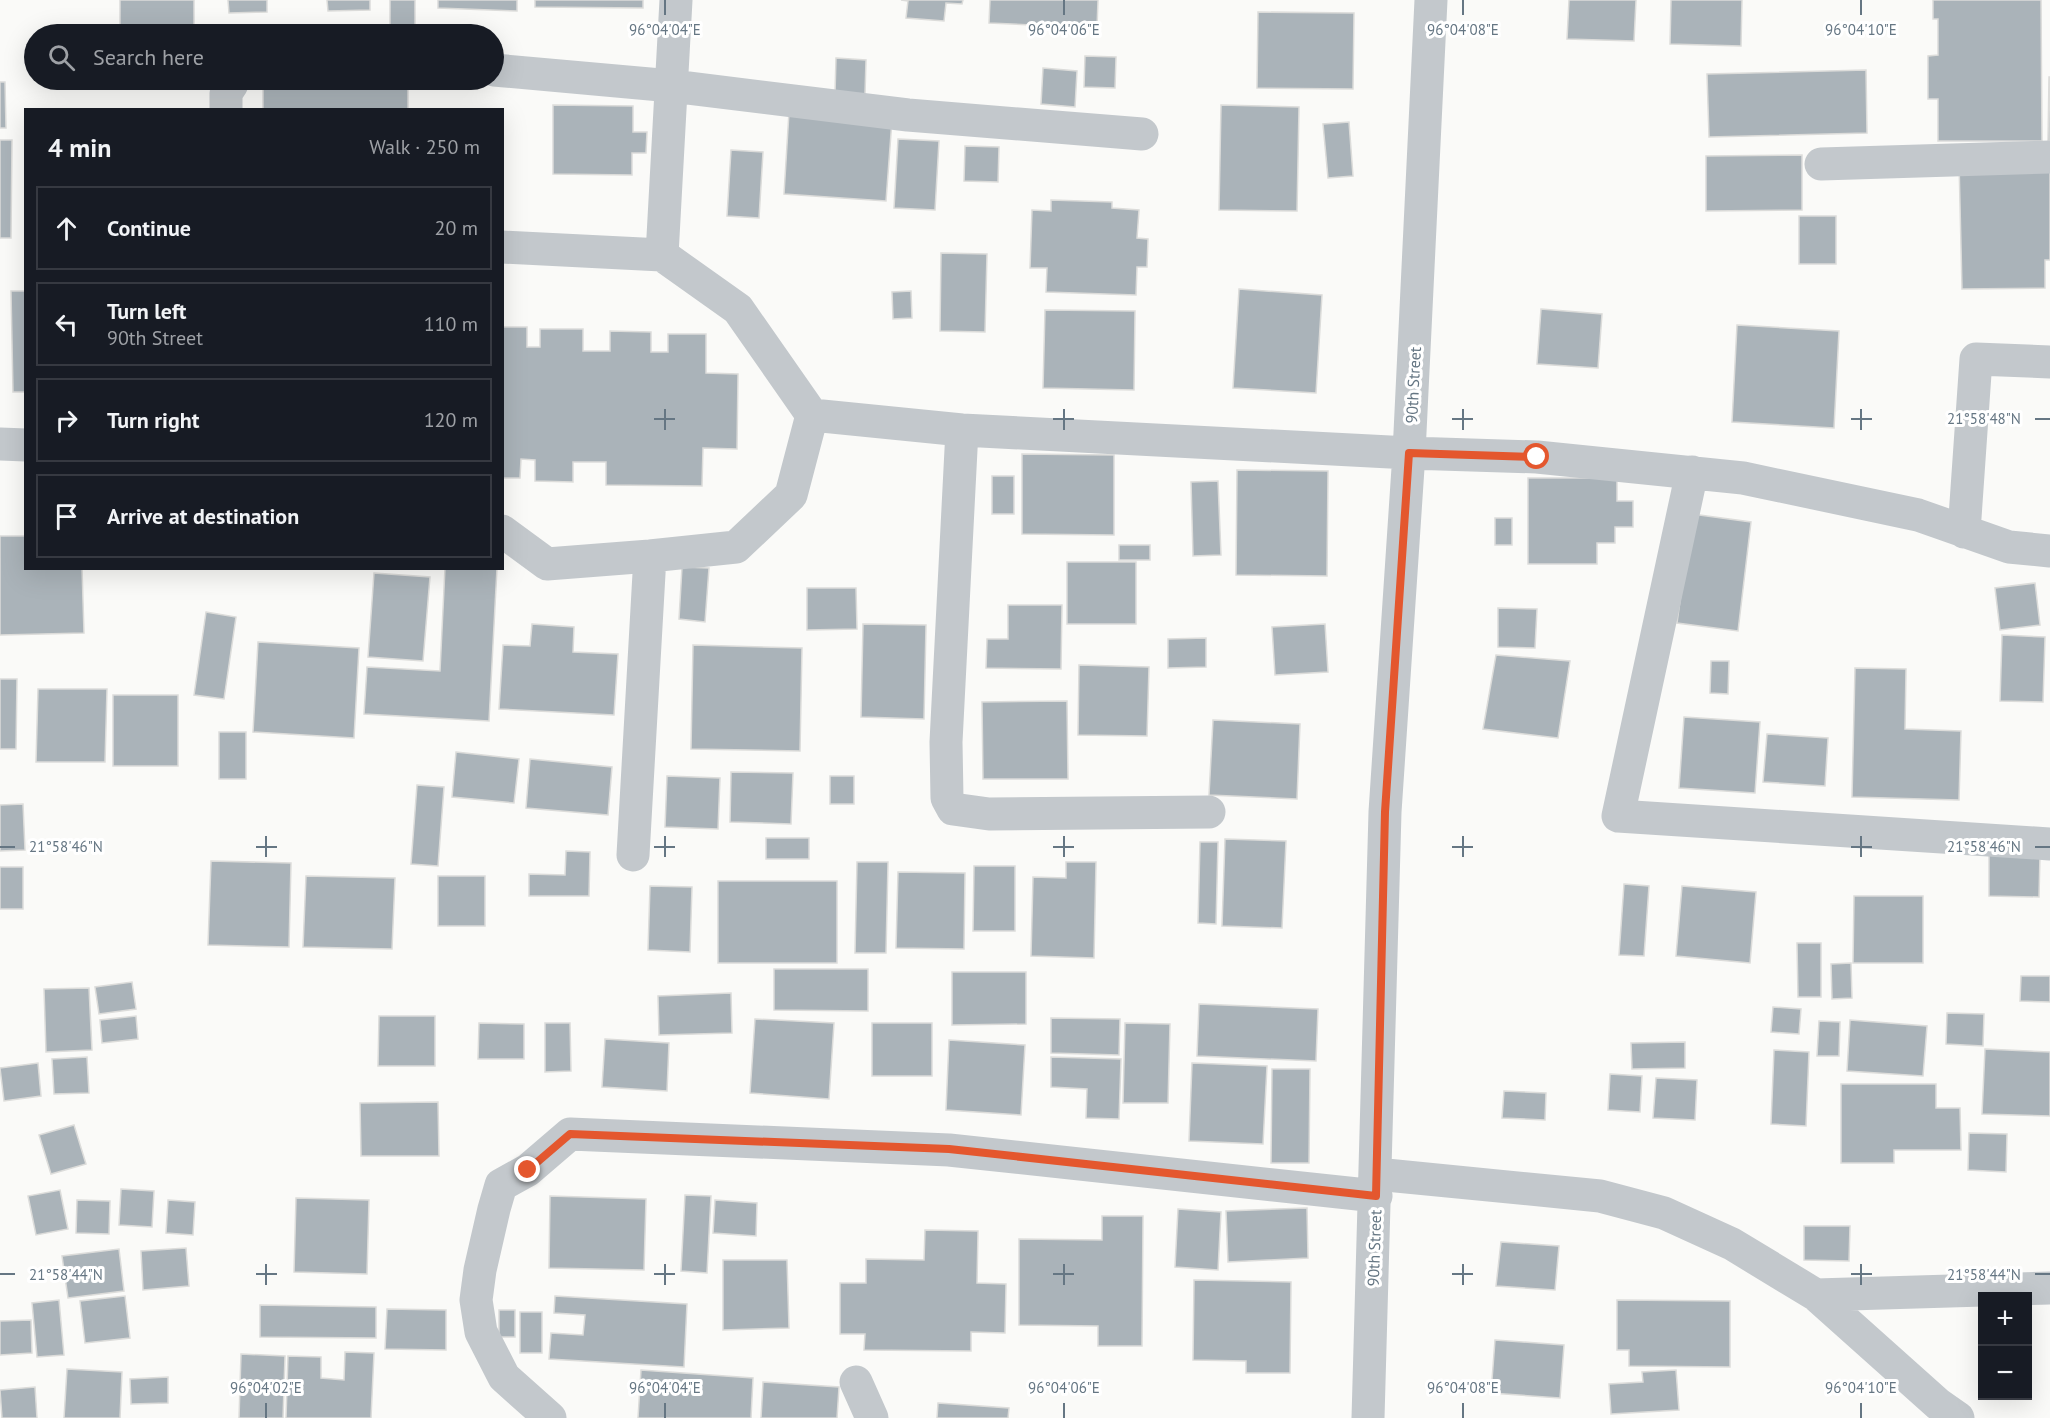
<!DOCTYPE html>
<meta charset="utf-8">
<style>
:root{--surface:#171b24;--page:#242831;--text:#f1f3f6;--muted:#9ea1a6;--line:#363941}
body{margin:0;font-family:"PT Sans",sans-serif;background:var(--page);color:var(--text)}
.controls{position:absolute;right:18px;bottom:18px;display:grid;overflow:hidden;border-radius:0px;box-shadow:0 6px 24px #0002}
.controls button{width:54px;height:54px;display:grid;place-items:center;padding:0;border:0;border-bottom:2px solid var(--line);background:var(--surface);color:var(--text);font:30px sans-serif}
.stop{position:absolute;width:18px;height:18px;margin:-14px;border:4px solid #e4572e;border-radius:50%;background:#fff}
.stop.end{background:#e4572e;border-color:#fff;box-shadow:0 2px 6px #0008}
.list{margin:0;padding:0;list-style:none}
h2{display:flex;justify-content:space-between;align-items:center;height:78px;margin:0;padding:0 24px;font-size:26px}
h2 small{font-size:20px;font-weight:400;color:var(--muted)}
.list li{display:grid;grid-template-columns:39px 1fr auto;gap:18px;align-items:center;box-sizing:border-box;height:84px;margin:0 12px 12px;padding:0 12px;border:2px solid var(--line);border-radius:0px}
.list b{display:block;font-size:22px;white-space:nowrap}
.list p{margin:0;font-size:20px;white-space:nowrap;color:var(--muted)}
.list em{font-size:20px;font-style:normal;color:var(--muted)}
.icon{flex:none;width:33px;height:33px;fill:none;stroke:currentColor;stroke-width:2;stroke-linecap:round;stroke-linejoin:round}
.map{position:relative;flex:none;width:2050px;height:1418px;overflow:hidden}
.search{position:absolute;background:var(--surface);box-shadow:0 6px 24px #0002;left:24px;top:24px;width:480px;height:66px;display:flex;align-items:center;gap:15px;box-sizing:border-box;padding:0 21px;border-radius:33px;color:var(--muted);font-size:22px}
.panel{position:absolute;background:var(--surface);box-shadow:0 6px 24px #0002;left:24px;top:108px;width:480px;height:462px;border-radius:0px}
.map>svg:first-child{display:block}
</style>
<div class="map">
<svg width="2050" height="1418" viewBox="0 0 2050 1418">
<rect width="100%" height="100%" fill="#fafaf8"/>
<!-- building -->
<path fill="#aab3b9" stroke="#dcdcda" stroke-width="1.5" d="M 120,0 L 194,0 L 194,33 L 120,32 Z
M 228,0 L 267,0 L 267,12 L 229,13 Z
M 327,0 L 370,0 L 370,10 L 328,11 Z
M 390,0 L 415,0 L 415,34 L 390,34 Z
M 438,0 L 517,0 L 517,11 L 438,8 Z
M 535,0 L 643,0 L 643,8 L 535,7 Z
M 901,0 L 963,0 L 962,4 L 946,3 L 944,21 L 906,18 L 908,1 Z
M 990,0 L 1098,0 L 1097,28 L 989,23 Z
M 1569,0 L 1636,0 L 1634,41 L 1567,39 Z
M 1671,0 L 1742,0 L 1741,46 L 1670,44 Z
M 1933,0 L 2041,0 L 2042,141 L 1938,141 L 1938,99 L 1928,99 L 1928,56 L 1938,55 L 1938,19 L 1933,19 Z
M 1258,12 L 1354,13 L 1353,89 L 1257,88 Z
M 1085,56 L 1116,57 L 1115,88 L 1084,87 Z
M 836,58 L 866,60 L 865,94 L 835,93 Z
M 1043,68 L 1077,71 L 1075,107 L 1041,104 Z
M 1866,70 L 1867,133 L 1709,137 L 1707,74 Z
M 2049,77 L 2050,77 L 2050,141 L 2048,141 Z
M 0,82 L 5,82 L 6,128 L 0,128 Z
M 263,87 L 408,87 L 408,110 L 263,110 Z
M 553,105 L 633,106 L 633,132 L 647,132 L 646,153 L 632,153 L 632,175 L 553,174 Z
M 1221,105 L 1299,107 L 1297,211 L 1219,210 Z
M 789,112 L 892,120 L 886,201 L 784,194 Z
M 1349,122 L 1353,176 L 1328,178 L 1323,124 Z
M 898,139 L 939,141 L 935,210 L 894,208 Z
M 0,140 L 12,140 L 11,238 L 0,238 Z
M 965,146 L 999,147 L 998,182 L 964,181 Z
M 731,150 L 763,152 L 759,218 L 727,216 Z
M 1802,155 L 1802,210 L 1706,211 L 1706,156 Z
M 2050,160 L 2050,260 L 2045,260 L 2045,288 L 1962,289 L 1959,162 Z
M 1051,200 L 1112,202 L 1112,208 L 1139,210 L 1137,238 L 1148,239 L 1147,267 L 1137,267 L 1136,295 L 1046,292 L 1047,268 L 1030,268 L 1032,210 L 1051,211 Z
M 1799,216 L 1836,216 L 1836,264 L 1799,264 Z
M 941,253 L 987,254 L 985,332 L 940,331 Z
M 1239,289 L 1322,295 L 1316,393 L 1233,388 Z
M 11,291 L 26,291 L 26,392 L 13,392 Z
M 911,291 L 912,318 L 893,319 L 892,292 Z
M 1541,309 L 1602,314 L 1598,368 L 1537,364 Z
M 1045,310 L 1135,311 L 1134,390 L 1043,388 Z
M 1737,325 L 1839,331 L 1834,428 L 1732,422 Z
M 502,327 L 527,327 L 527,347 L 540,347 L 540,329 L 583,329 L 583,351 L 610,351 L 610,331 L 651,332 L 651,352 L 668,352 L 668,334 L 706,334 L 706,373 L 738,374 L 737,449 L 703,448 L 702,486 L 606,485 L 606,462 L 573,462 L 573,482 L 535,481 L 535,460 L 521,459 L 520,478 L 502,478 Z
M 1022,454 L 1114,455 L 1114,535 L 1022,534 Z
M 1237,470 L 1328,471 L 1327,576 L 1236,575 Z
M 992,476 L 1014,476 L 1014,514 L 992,514 Z
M 1528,478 L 1617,478 L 1617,501 L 1633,501 L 1633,527 L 1615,527 L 1615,543 L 1597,543 L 1597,564 L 1528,564 Z
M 1218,481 L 1221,555 L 1193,556 L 1191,482 Z
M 1692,514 L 1751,522 L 1738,631 L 1677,623 Z
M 1495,518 L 1512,518 L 1512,545 L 1495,545 Z
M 0,536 L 26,536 L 26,568 L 82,568 L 84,633 L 0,635 Z
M 1119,545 L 1150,545 L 1150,560 L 1119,560 Z
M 1067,562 L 1136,562 L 1136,624 L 1067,624 Z
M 682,567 L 709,568 L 705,622 L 679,619 Z
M 445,568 L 497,568 L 489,721 L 364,714 L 367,667 L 440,671 Z
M 374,573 L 430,577 L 423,661 L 368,657 Z
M 2035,583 L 2040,625 L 2000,630 L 1995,588 Z
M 807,588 L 856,588 L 857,629 L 807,630 Z
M 1008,605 L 1062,605 L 1061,669 L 986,668 L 987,639 L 1008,639 Z
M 1498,608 L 1537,609 L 1535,648 L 1498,647 Z
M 206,612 L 236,617 L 224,699 L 194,695 Z
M 532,624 L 574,627 L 573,652 L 618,654 L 614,715 L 499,709 L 503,645 L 530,646 Z
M 863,624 L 926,625 L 924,719 L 861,717 Z
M 1325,624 L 1328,672 L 1275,675 L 1272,627 Z
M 2002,635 L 2045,637 L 2043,702 L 2000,701 Z
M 1206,638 L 1206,667 L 1168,668 L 1168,639 Z
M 258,642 L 359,648 L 354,738 L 253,732 Z
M 693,645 L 802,648 L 800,751 L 691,749 Z
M 1496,655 L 1570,661 L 1558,738 L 1483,729 Z
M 1711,661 L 1729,661 L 1728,694 L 1710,693 Z
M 1079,665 L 1149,667 L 1147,736 L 1078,735 Z
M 1855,668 L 1906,669 L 1905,729 L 1961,731 L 1959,800 L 1852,797 Z
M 0,679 L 17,679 L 16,749 L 0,749 Z
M 38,689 L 107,689 L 105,762 L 36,762 Z
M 113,695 L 178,695 L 178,766 L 113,766 Z
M 1067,701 L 1068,779 L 983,779 L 982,702 Z
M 1684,717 L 1760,722 L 1755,793 L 1679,788 Z
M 1213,720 L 1300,724 L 1297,799 L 1209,795 Z
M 219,732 L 246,732 L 246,779 L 219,779 Z
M 1767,734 L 1828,738 L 1825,786 L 1763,782 Z
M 456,752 L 519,759 L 514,803 L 452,797 Z
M 530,759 L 612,767 L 608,815 L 526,808 Z
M 731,772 L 793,773 L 791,824 L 730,822 Z
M 667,776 L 720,778 L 718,829 L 665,827 Z
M 830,776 L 854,776 L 854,804 L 830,804 Z
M 417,785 L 444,787 L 438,866 L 411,864 Z
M 23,804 L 25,850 L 0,851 L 0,805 Z
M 766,838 L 809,838 L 809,859 L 766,859 Z
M 1225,839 L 1286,841 L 1282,928 L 1222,926 Z
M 1200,842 L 1218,842 L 1216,924 L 1198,923 Z
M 566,851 L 590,852 L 589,896 L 529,896 L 529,874 L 565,875 Z
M 1989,854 L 2040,855 L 2039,897 L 1989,896 Z
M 211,861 L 291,863 L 289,947 L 208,945 Z
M 857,862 L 888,862 L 886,953 L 855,953 Z
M 1066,862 L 1096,862 L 1094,958 L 1031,956 L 1033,877 L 1066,878 Z
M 974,866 L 1015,866 L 1015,931 L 973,931 Z
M 0,867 L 23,867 L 23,909 L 0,909 Z
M 898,872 L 965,873 L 964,949 L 896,948 Z
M 306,876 L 395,878 L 392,949 L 303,947 Z
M 438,876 L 485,876 L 485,926 L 438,926 Z
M 718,881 L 837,881 L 837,963 L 718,963 Z
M 1624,884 L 1649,886 L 1644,956 L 1619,955 Z
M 650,886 L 692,887 L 690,952 L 648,950 Z
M 1682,886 L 1756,892 L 1750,963 L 1676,956 Z
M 1854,896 L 1923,896 L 1923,963 L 1853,963 Z
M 1797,943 L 1821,943 L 1821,997 L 1798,997 Z
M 1851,963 L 1852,998 L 1832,999 L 1831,964 Z
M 774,969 L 868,969 L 868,1011 L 774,1010 Z
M 952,972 L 1026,972 L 1026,1024 L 952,1025 Z
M 2021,976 L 2050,976 L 2050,1002 L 2020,1001 Z
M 132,982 L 136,1009 L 99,1014 L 95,987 Z
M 89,988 L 92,1050 L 46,1052 L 44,989 Z
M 731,993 L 732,1033 L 659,1035 L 658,996 Z
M 1199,1004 L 1318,1009 L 1316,1061 L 1197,1056 Z
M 1773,1007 L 1801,1009 L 1799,1034 L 1771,1032 Z
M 1947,1013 L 1984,1014 L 1983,1046 L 1946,1044 Z
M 136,1016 L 138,1039 L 102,1043 L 100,1020 Z
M 379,1016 L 435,1016 L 435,1066 L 378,1066 Z
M 1051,1018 L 1120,1019 L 1119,1055 L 1051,1053 Z
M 755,1019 L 834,1023 L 829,1099 L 750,1093 Z
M 1850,1020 L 1927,1026 L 1923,1076 L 1847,1071 Z
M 1819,1021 L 1840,1022 L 1839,1056 L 1817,1056 Z
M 479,1023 L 524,1024 L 524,1059 L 478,1059 Z
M 545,1023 L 570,1023 L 571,1071 L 545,1072 Z
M 872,1023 L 932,1023 L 932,1076 L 872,1076 Z
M 1125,1023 L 1170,1024 L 1168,1103 L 1123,1103 Z
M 605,1039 L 669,1043 L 667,1091 L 602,1087 Z
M 949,1040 L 1025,1045 L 1021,1115 L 946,1110 Z
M 1685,1042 L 1685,1068 L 1632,1069 L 1631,1043 Z
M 1985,1049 L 2050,1052 L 2050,1116 L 1982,1114 Z
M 1774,1050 L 1809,1052 L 1806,1126 L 1771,1124 Z
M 87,1057 L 89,1093 L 54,1094 L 52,1059 Z
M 1051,1057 L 1121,1059 L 1119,1119 L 1086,1118 L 1087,1089 L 1051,1087 Z
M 38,1063 L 41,1096 L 4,1101 L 0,1068 Z
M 1192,1063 L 1267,1066 L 1263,1144 L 1189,1141 Z
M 1272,1069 L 1310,1069 L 1309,1163 L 1271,1163 Z
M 1610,1074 L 1642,1076 L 1640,1112 L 1608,1110 Z
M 1656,1078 L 1697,1080 L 1695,1120 L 1653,1118 Z
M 1841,1084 L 1936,1084 L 1936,1108 L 1960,1108 L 1961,1150 L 1894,1150 L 1894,1163 L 1841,1163 Z
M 1504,1091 L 1546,1093 L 1545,1120 L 1502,1118 Z
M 438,1102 L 439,1156 L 361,1156 L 360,1103 Z
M 74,1125 L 86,1164 L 51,1174 L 39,1135 Z
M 1969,1133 L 2007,1134 L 2006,1172 L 1968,1170 Z
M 121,1189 L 154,1191 L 152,1227 L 119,1225 Z
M 60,1190 L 68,1229 L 36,1235 L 28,1196 Z
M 685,1195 L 711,1196 L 707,1273 L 681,1271 Z
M 550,1196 L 646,1199 L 644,1270 L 549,1268 Z
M 296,1198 L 369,1200 L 367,1274 L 294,1272 Z
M 77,1200 L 110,1201 L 109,1234 L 76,1233 Z
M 168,1200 L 195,1202 L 193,1235 L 166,1233 Z
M 715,1200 L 757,1203 L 756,1236 L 713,1233 Z
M 1307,1208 L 1308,1258 L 1228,1262 L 1226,1211 Z
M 1178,1209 L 1221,1212 L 1218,1270 L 1175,1267 Z
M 1102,1216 L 1143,1216 L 1142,1346 L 1098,1346 L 1098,1326 L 1019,1325 L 1019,1239 L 1102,1240 Z
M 1804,1226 L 1850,1226 L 1849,1261 L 1804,1260 Z
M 925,1230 L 978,1231 L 977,1283 L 1006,1284 L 1005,1333 L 971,1332 L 971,1351 L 864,1350 L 865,1334 L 840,1334 L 840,1283 L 866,1283 L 866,1259 L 924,1260 Z
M 1501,1242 L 1559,1246 L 1555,1290 L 1496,1286 Z
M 186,1248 L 189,1286 L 143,1290 L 141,1251 Z
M 119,1249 L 124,1291 L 68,1298 L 62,1256 Z
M 723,1260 L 787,1260 L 789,1328 L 723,1330 Z
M 1194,1280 L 1291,1282 L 1290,1373 L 1246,1373 L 1246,1361 L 1193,1360 Z
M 125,1296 L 130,1338 L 85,1343 L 80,1301 Z
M 555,1296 L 687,1304 L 684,1367 L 549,1359 L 551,1333 L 583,1335 L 585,1315 L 554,1313 Z
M 59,1300 L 64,1355 L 37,1357 L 32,1303 Z
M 1617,1300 L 1730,1301 L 1730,1367 L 1629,1366 L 1629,1350 L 1617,1350 Z
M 260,1305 L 376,1307 L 376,1338 L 260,1337 Z
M 387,1309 L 446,1310 L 446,1350 L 385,1349 Z
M 499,1310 L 515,1310 L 515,1337 L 499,1337 Z
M 520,1312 L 542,1312 L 542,1353 L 520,1353 Z
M 31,1320 L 32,1353 L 0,1355 L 0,1321 Z
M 1495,1340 L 1564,1345 L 1560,1398 L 1491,1393 Z
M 345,1352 L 374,1353 L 371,1418 L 286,1418 L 288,1356 L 321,1357 L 321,1378 L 344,1380 Z
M 241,1354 L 285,1356 L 283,1418 L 239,1418 Z
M 67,1369 L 122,1372 L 120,1418 L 64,1418 Z
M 641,1370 L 753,1378 L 751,1418 L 638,1418 Z
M 1676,1370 L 1679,1410 L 1611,1414 L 1609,1384 L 1643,1382 L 1642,1372 Z
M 168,1377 L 168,1403 L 131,1404 L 130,1379 Z
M 763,1382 L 839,1387 L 837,1418 L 761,1418 Z
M 35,1387 L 37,1418 L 2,1418 L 0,1390 Z
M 938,1403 L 1009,1408 L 1008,1418 L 937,1418 Z"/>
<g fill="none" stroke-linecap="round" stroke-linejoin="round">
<!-- minor -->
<path stroke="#c3c8cc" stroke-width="33" d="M 494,70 L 672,86 L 908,115 L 1142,134
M 226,110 L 226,93 L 232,84 L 231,80
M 1821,164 L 2050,157
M 502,247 L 662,255 L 738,309 L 812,415 L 791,495 L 736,547 L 650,556 L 547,564 L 502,531
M 662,255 L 676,0
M 812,415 L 962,430 L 1409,453 L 1537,457 L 1743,478 L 1918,515 L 2009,547 L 2050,551
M 962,430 L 946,742 L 947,798 L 953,809 L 989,814 L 1209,812
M 0,444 L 26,445
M 1692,472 L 1618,816 L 2050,844
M 1964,532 L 1976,359 L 2050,362
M 633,855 L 650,556
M 1376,1174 L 1600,1196 L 1664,1213 L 1732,1244 L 1816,1295 L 1938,1404 L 1958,1418
M 1816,1295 L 2050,1288
M 856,1382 L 872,1418
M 550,1418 L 504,1377 L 481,1332 L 476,1300 L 480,1270 L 494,1209 L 501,1185 L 528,1170 L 570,1134 L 949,1150 L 1376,1196
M 1368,1418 L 1385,812 L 1409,453 L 1431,0"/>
</g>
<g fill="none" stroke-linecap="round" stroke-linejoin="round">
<!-- route -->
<path stroke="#e4572e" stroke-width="8" d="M 528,1170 L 570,1134 L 949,1149 L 1376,1196 L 1385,812 L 1409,453 L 1537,457"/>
</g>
<!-- ticks -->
<path fill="none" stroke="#657683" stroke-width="2" d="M 665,0 L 665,15M 1064,0 L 1064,15M 1463,0 L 1463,15M 1861,0 L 1861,15M 665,409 L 665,430M 1064,409 L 1064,430M 1463,409 L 1463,430M 1861,409 L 1861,430M 654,419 L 675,419M 1053,419 L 1074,419M 1452,419 L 1473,419M 1851,419 L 1872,419M 2035,419 L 2050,419M 266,836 L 266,857M 665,836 L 665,857M 1064,836 L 1064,857M 1463,836 L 1463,857M 1861,836 L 1861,857M 0,847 L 15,847M 256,847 L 277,847M 654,847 L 675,847M 1053,847 L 1074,847M 1452,847 L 1473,847M 1851,847 L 1872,847M 2035,847 L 2050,847M 266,1264 L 266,1285M 665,1264 L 665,1285M 1064,1264 L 1064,1285M 1463,1264 L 1463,1285M 1861,1264 L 1861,1285M 0,1274 L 15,1274M 256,1274 L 277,1274M 654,1274 L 675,1274M 1053,1274 L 1074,1274M 1452,1274 L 1473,1274M 1851,1274 L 1872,1274M 2035,1274 L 2050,1274M 266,1403 L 266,1418M 665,1403 L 665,1418M 1064,1403 L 1064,1418M 1463,1403 L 1463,1418M 1861,1403 L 1861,1418"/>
<g text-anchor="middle" stroke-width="6" stroke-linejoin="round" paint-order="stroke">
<!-- street labels -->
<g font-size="16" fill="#657683" stroke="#fff">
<text transform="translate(1413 385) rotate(-87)" y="6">90th Street</text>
<text transform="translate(1374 1248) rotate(-88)" y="6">90th Street</text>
</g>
</g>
<g font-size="15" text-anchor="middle" fill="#657683" stroke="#fff" stroke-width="6" stroke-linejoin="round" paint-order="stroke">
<text x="665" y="35">96°04'04"E</text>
<text x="1064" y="35">96°04'06"E</text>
<text x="1463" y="35">96°04'08"E</text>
<text x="1861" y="35">96°04'10"E</text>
<text x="1984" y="424">21°58'48"N</text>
<text x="66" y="852">21°58'46"N</text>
<text x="1984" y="852">21°58'46"N</text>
<text x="66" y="1280">21°58'44"N</text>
<text x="1984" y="1280">21°58'44"N</text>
<text x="266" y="1393">96°04'02"E</text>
<text x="665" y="1393">96°04'04"E</text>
<text x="1064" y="1393">96°04'06"E</text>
<text x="1463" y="1393">96°04'08"E</text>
<text x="1861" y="1393">96°04'10"E</text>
</g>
</svg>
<div class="controls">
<button>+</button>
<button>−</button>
</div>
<div class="stop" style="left:1537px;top:457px"></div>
<div class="stop end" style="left:528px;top:1170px"></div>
<div class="search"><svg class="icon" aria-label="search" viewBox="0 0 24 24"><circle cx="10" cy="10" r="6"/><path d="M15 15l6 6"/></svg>Search here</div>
<section class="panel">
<h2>4 min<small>Walk · 250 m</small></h2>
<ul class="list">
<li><svg class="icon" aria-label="ahead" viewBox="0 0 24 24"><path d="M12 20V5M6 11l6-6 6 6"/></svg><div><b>Continue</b></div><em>20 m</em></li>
<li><svg class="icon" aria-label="left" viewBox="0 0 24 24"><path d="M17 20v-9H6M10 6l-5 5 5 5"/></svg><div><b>Turn left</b><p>90th Street</p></div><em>110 m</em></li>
<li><svg class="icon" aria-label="right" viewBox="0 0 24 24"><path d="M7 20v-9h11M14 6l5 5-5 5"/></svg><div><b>Turn right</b></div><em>120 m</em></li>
<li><svg class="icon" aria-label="arrive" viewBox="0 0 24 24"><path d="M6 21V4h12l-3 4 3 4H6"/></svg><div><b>Arrive at destination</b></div></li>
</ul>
</section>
</div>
